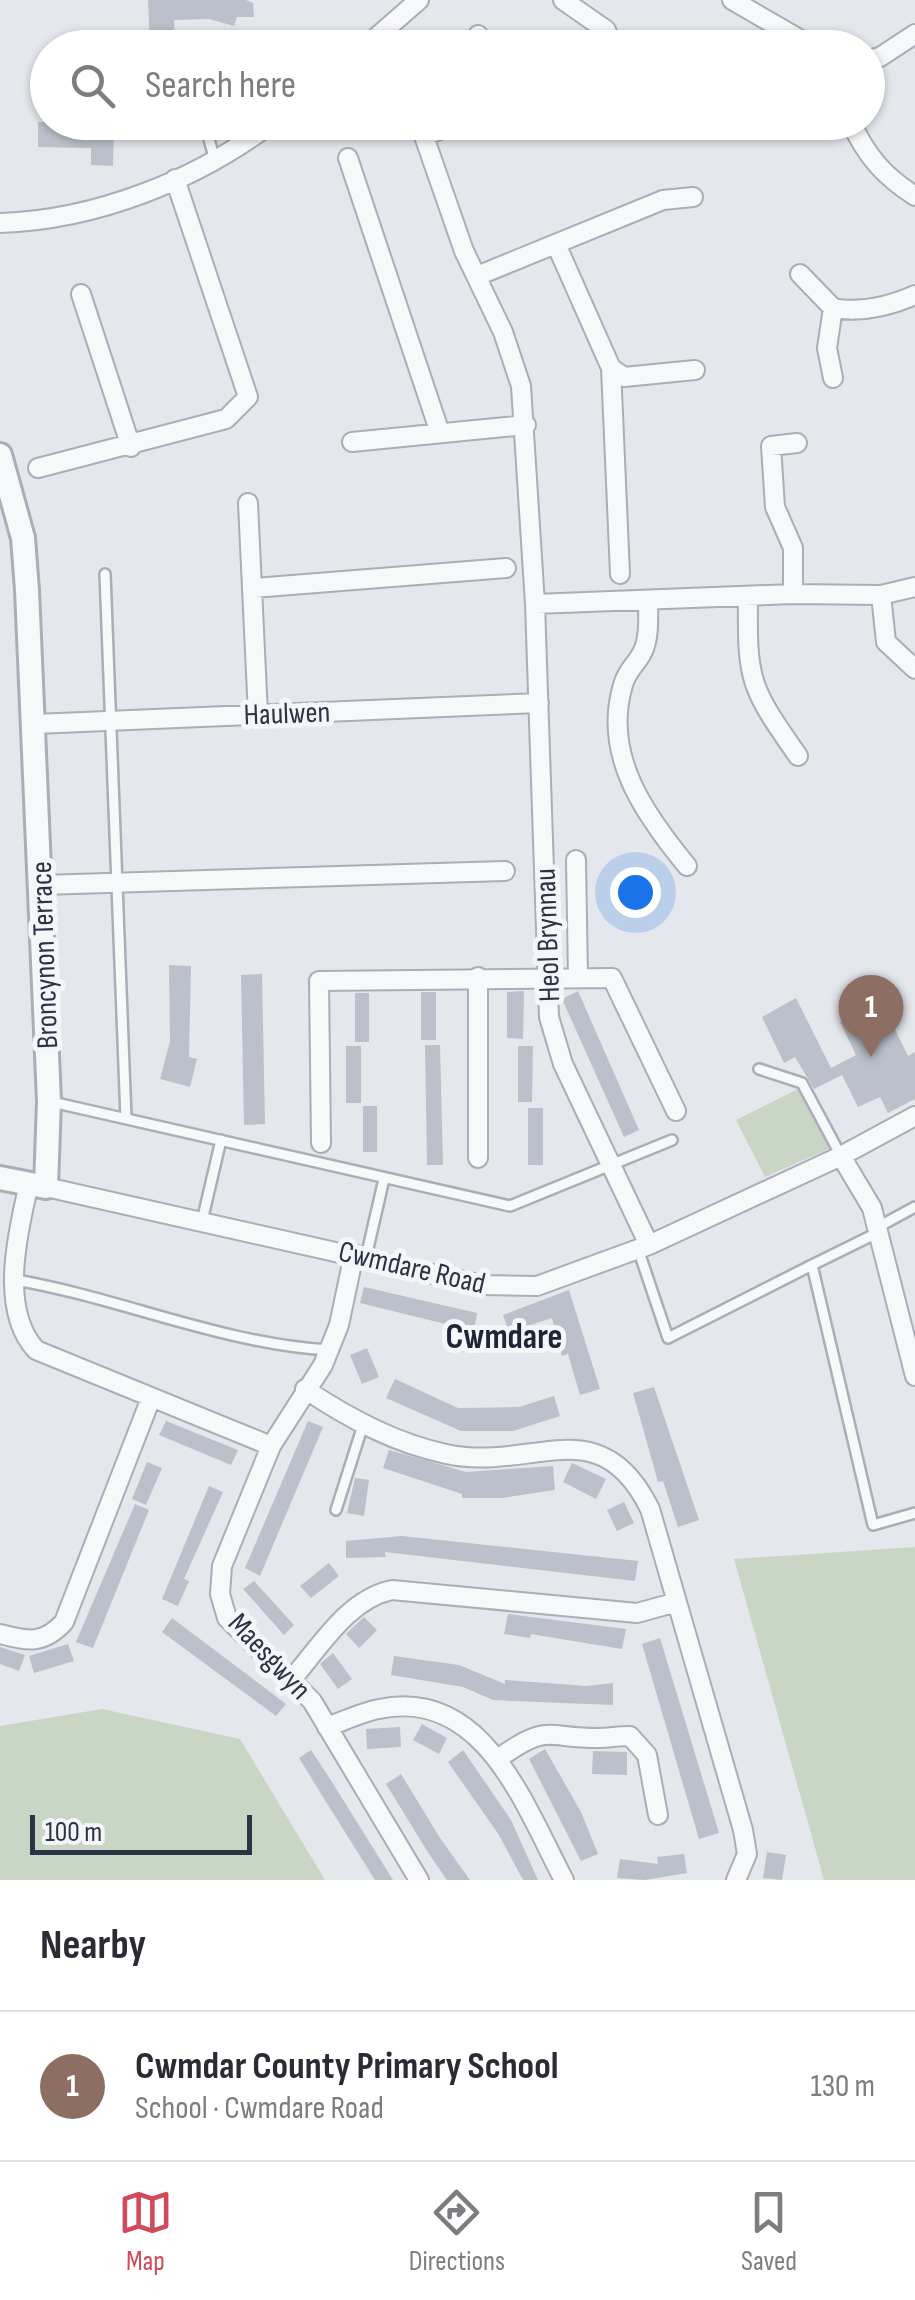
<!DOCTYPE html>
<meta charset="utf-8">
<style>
:root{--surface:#fff;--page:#f7f7f7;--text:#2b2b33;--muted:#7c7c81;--line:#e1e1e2;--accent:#d1495b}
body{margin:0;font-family:"Sofia Sans Condensed",sans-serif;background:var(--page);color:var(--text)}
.scale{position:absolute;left:30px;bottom:25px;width:222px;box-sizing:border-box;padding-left:10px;border:5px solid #2b3445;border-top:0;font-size:28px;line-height:35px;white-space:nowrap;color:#2b3445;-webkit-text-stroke:8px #f4f6f9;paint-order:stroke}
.you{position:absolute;left:635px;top:892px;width:35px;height:35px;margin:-25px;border:8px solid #fff;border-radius:50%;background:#1a73e8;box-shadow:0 0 0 15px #1a73e833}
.badge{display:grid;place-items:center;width:65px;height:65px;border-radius:50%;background:var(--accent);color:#fff;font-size:32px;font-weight:700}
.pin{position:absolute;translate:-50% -82px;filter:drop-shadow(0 2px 5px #0008)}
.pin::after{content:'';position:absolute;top:52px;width:35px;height:30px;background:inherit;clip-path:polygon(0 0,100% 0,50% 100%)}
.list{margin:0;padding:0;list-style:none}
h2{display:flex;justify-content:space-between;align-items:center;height:130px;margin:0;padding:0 40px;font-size:42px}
h2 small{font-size:32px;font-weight:400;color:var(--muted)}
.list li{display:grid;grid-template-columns:65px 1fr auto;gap:30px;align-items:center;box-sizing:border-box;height:150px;padding:0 40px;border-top:2px solid var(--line)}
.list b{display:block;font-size:38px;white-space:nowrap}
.list p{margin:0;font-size:32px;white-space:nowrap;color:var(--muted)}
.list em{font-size:32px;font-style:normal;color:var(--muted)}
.icon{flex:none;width:55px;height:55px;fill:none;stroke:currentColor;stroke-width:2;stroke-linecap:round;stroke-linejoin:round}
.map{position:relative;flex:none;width:915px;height:1880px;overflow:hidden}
.search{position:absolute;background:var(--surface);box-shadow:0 2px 8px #0004;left:30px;right:30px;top:30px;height:110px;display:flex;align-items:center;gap:25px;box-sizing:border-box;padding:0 35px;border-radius:55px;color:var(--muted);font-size:38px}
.sheet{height:280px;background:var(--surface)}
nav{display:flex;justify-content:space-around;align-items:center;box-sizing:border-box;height:140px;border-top:2px solid var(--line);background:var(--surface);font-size:28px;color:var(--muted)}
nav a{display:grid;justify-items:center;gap:5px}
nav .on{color:var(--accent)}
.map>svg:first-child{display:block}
</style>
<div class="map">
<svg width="915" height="1880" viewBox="0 0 915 1880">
<rect width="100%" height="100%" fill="#e4e7ec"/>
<!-- green -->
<path fill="#c9d6c5" d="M 798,1089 L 831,1148 L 765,1177 L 736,1120 Z
M 915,1547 L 915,1880 L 824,1880 L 734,1559 Z
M 102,1709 L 240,1739 L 325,1880 L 0,1880 L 0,1726 Z"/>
<!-- building -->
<path fill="#bbc0ca" d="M 148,0 L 246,0 L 253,3 L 254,17 L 237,17 L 234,26 L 209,19 L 174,20 L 175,48 L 150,48 Z
M 38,122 L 114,122 L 113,166 L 91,165 L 91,148 L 38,147 Z
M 169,965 L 191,966 L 189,1057 L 197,1059 L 190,1087 L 160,1079 L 170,1041 Z
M 262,974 L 265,1124 L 244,1125 L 241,975 Z
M 524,991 L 523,1039 L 507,1038 L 507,992 Z
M 578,991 L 639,1130 L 624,1137 L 562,999 Z
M 421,992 L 436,992 L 436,1040 L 421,1040 Z
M 355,993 L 369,993 L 369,1042 L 355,1042 Z
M 796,998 L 831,1068 L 856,1055 L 840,1022 L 870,1007 L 876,1018 L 887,1013 L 908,1056 L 915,1052 L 915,1099 L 888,1113 L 880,1097 L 858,1107 L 842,1075 L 814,1089 L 795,1057 L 784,1063 L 762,1017 Z
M 425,1045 L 440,1045 L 443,1165 L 427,1165 Z
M 346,1046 L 361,1046 L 361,1103 L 346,1103 Z
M 518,1046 L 533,1046 L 532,1102 L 518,1102 Z
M 363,1106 L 377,1106 L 377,1152 L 363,1152 Z
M 528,1108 L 543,1108 L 543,1165 L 528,1165 Z
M 364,1287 L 477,1313 L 474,1331 L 360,1303 Z
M 569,1290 L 600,1389 L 580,1395 L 568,1354 L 562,1356 L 552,1318 L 509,1332 L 503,1315 Z
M 367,1348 L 379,1377 L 362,1384 L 350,1355 Z
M 395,1379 L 458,1408 L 519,1407 L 554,1396 L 560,1416 L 513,1431 L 461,1431 L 386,1398 Z
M 654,1387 L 699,1520 L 678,1527 L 663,1481 L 658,1482 L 633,1393 Z
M 166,1421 L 238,1450 L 231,1465 L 159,1435 Z
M 308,1421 L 323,1427 L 260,1576 L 245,1568 Z
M 389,1450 L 466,1472 L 553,1466 L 555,1490 L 502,1498 L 462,1498 L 462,1494 L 383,1468 Z
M 147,1462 L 162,1468 L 146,1505 L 132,1499 Z
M 572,1463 L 606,1479 L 596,1499 L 563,1482 Z
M 355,1478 L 369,1480 L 364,1516 L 347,1513 Z
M 209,1486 L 223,1492 L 184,1579 L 189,1581 L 178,1606 L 162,1599 Z
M 624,1502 L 634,1523 L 617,1531 L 607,1510 Z
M 135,1504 L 149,1510 L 93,1648 L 76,1642 Z
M 402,1536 L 638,1561 L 635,1581 L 385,1552 L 386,1557 L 346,1558 L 346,1541 Z
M 329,1563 L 339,1576 L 311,1598 L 300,1586 Z
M 254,1581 L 294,1625 L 284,1635 L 243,1589 Z
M 508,1614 L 626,1629 L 622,1649 L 531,1634 L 530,1638 L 504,1634 Z
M 364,1617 L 377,1630 L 359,1648 L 346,1634 Z
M 172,1618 L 286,1704 L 276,1716 L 162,1632 Z
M 660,1638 L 719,1833 L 699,1839 L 642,1644 Z
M 68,1644 L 74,1661 L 34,1673 L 29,1656 Z
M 0,1647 L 25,1655 L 19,1671 L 0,1664 Z
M 333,1653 L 352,1679 L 338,1689 L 320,1664 Z
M 394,1656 L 459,1665 L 505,1684 L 505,1680 L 587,1686 L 613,1683 L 613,1705 L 493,1700 L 463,1687 L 391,1675 Z
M 422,1724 L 447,1738 L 439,1754 L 413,1740 Z
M 400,1727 L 401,1747 L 367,1749 L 366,1729 Z
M 545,1749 L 581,1812 L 598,1854 L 581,1861 L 529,1759 Z
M 311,1750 L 332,1782 L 393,1880 L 375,1880 L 323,1797 L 299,1758 Z
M 463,1750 L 511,1820 L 538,1880 L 523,1880 L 499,1835 L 448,1762 Z
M 593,1751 L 627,1752 L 627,1775 L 592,1774 Z
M 401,1774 L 440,1838 L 470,1880 L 447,1880 L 429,1854 L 386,1784 Z
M 767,1852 L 786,1855 L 782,1880 L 763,1878 Z
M 684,1854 L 687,1873 L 645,1880 L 617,1878 L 620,1859 L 658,1864 L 657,1857 Z"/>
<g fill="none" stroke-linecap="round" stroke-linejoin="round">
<!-- service casing -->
<g stroke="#a9aeb7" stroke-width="14">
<path id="service" d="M 299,48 L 304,48
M 213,122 L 207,132 L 214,157
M 105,574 L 126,1118
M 759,1069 L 802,1083 L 841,1156
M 52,1102 L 510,1206 L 672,1140
M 202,1221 L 221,1140
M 878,1227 L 915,1207
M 877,1233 L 812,1265 L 873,1525 L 915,1513
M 638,1249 L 668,1338 L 812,1265
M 366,1257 L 384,1179
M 16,1280 C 120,1298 223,1344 329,1350
M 336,1510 L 363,1425"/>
</g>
<!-- minor casing -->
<g stroke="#a9aeb7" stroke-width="22">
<path id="minor" d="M 563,0 L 606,30 L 613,48
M 732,0 L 815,48
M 478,35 L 481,48
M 364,48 L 419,0
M 868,60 L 880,57 L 915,34
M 419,122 L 464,251 L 503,332 L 521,386 L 535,604 L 549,1017 L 563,1064 L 649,1245
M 851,122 C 866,156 885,177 915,196
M 424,136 L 461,122
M 348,158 L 440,433
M 0,223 C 96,220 197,180 273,122
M 556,244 L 611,368 L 624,377 L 695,370
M 800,274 L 833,308 L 827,348 L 833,378
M 477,276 L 663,200 L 693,197
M 81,294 L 131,447
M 833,308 C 861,313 890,306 915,295
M 611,368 L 620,574
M 352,442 L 526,425
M 38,468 L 226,419 L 248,397 L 175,179
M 248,503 L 258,715
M 253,588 L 506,568
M 793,594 L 793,548 L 775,507 L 771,446 L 797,443
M 881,595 L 886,642 L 915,669
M 748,596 C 747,681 749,686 798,756
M 648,600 C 648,616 650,638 642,653 C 635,666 627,670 623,685 C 602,755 645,815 687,866
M 535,604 L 793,594 L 881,595 L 915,587
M 35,724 L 539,703
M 576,860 L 578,977
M 41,885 L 505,871
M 478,977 L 478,1158
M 321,1143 L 319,981 L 612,978 L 676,1111
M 841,1156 L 872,1208 L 915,1376
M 29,1184 C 16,1238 0,1311 36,1350 L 271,1446
M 46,1187 L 482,1285 L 537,1286 L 649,1245 L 841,1156 L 915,1116
M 354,1254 L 339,1325 L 323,1365 L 271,1446 L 222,1566 L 220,1594 L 227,1618 L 312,1701 L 419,1880
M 305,1389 C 348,1418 394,1443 446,1454 C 532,1473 599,1406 650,1509 L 743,1830 L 747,1854 L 736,1880
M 0,1634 C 28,1641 43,1645 64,1622 L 151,1398
M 292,1679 C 320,1647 348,1599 392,1590 L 637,1613 L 677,1602
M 327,1727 C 344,1721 362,1712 379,1709 C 484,1687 525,1807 564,1880
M 499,1758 C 548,1723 545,1738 598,1738 C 608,1738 619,1736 630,1736 L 647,1755 L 658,1815"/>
</g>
<!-- tertiary casing -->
<g stroke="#a9aeb7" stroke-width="28">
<path id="tertiary" d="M 0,455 L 23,538 L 27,590 L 49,1101 L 46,1187 L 0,1178"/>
</g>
<!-- service -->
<use href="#service" stroke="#f7f8fa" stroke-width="9"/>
<!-- minor -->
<use href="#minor" stroke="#f7f8fa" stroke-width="18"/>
<!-- tertiary -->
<use href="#tertiary" stroke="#f7f8fa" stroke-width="22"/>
</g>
<g text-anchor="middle" stroke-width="10" stroke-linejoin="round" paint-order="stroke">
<!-- street labels -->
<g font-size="30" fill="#2b3445" stroke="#f4f6f9">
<text transform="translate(287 713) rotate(-2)" y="10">Haulwen</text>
<text transform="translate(547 935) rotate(-92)" y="10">Heol Brynnau</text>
<text transform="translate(44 955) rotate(-92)" y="10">Broncynon Terrace</text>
<text transform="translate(412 1267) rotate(13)" y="10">Cwmdare Road</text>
<text transform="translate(270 1656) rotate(47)" y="10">Maesgwyn</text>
</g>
<!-- quarter labels -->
<g font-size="35" font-weight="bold" fill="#1d2536" stroke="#f4f6f9">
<text x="504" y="1348">Cwmdare</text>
</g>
</g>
</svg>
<div class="scale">100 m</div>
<div class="you"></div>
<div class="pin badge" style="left:871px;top:1057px;background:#8d6e63">1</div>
<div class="search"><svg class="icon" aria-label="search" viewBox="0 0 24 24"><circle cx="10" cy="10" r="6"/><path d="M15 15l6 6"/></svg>Search here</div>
</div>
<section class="sheet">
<h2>Nearby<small></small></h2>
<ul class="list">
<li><span class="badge" style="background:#8d6e63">1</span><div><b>Cwmdar County Primary School</b><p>School · Cwmdare Road</p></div><em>130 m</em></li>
</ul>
</section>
<nav>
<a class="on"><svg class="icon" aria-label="map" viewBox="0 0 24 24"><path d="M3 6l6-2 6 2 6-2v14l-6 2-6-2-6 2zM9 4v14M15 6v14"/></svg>Map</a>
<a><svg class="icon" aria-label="directions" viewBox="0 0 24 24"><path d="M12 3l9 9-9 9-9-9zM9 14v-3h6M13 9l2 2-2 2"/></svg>Directions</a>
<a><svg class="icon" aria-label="saved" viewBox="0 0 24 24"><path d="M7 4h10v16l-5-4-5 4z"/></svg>Saved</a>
</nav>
